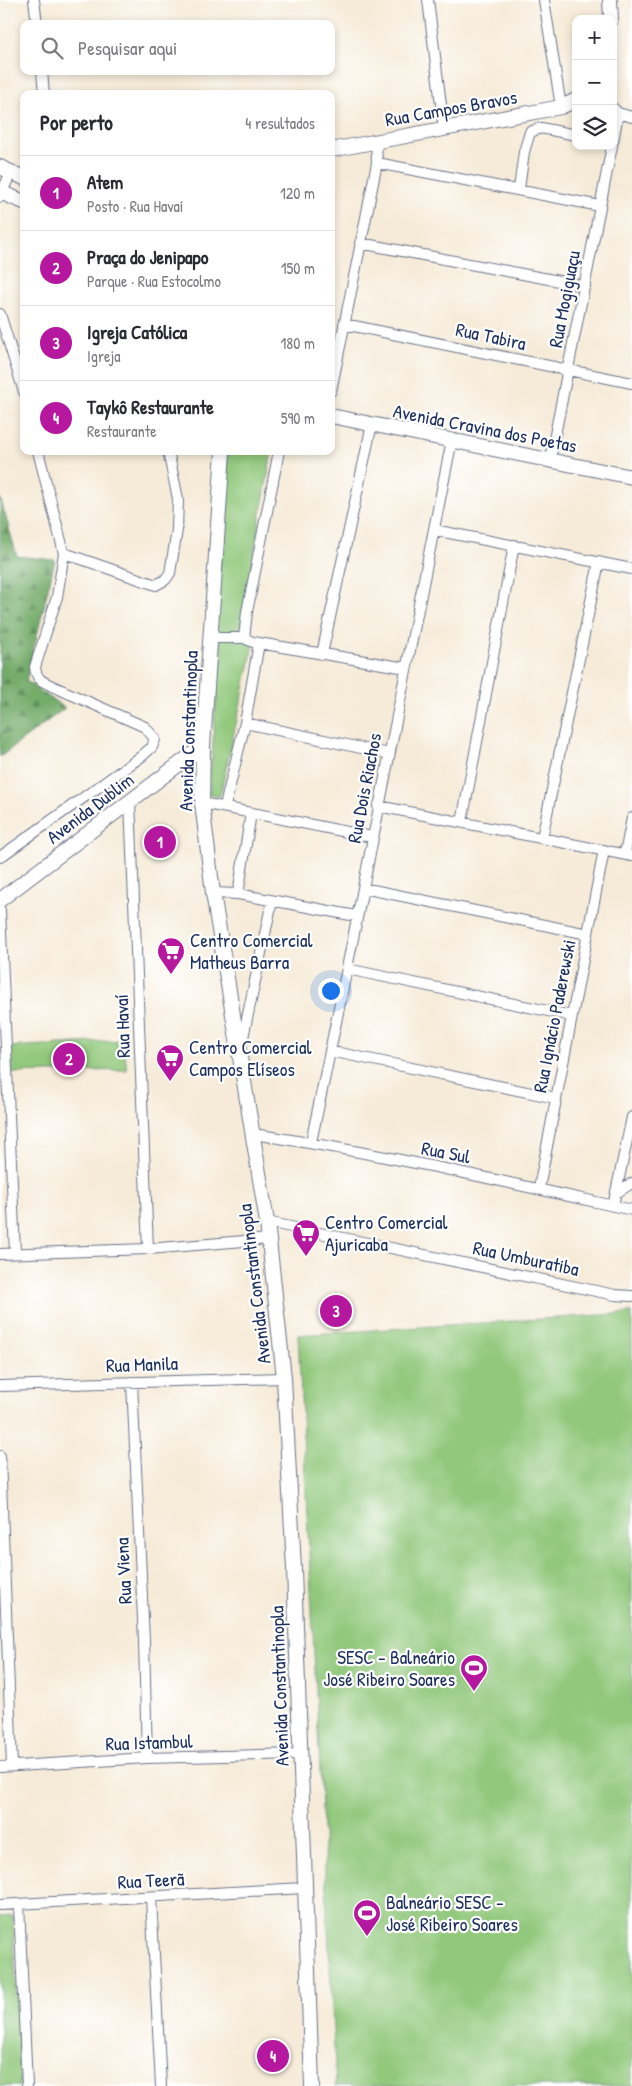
<!DOCTYPE html>
<html lang="pt">
<meta charset="utf-8">
<style>
:root{--surface:#fff;--page:#f7f7f7;--text:#2b2b33;--muted:#7c7c81;--line:#e1e1e2;--accent:#b5179e}
body{margin:0;font-family:"Patrick Hand",sans-serif;background:var(--page);color:var(--text)}
.controls{position:absolute;right:15px;top:15px;display:grid;overflow:hidden;border-radius:10px;box-shadow:0 2px 8px #0003}
.controls button{width:45px;height:45px;display:grid;place-items:center;padding:0;border:0;border-bottom:1px solid var(--line);background:var(--surface);color:var(--text);font:25px sans-serif}
.you{position:absolute;left:330px;top:990px;width:18px;height:18px;margin:-12px;border:4px solid #fff;border-radius:50%;background:#1a73e8;box-shadow:0 0 0 8px #1a73e833}
.badge{display:grid;place-items:center;width:32px;height:32px;border-radius:50%;background:var(--accent);color:#fff;font-size:16px;font-weight:700}
.pin{position:absolute;translate:-50% -50%;border:2px solid #fff;box-shadow:0 1px 5px #0006}
.list{margin:0;padding:0;list-style:none}
h2{display:flex;justify-content:space-between;align-items:center;height:65px;margin:0;padding:0 20px;font-size:21px}
h2 small{font-size:16px;font-weight:400;color:var(--muted)}
.list li{display:grid;grid-template-columns:32px 1fr auto;gap:15px;align-items:center;box-sizing:border-box;height:75px;padding:0 20px;border-top:1px solid var(--line)}
.list b{display:block;font-size:19px;white-space:nowrap}
.list p{margin:0;font-size:16px;white-space:nowrap;color:var(--muted)}
.list em{font-size:16px;font-style:normal;color:var(--muted)}
.icon{flex:none;width:28px;height:28px;fill:none;stroke:currentColor;stroke-width:2;stroke-linecap:round;stroke-linejoin:round}
.map{position:relative;flex:none;width:632px;height:2086px;overflow:hidden}
.search{position:absolute;background:var(--surface);box-shadow:0 2px 8px #0003;left:20px;top:20px;width:315px;height:55px;display:flex;align-items:center;gap:12px;box-sizing:border-box;padding:0 18px;border-radius:10px;color:var(--muted);font-size:19px}
.panel{position:absolute;background:var(--surface);box-shadow:0 2px 8px #0003;left:20px;top:90px;width:315px;height:365px;border-radius:10px}
.map>svg:first-child{display:block}
</style>
<div class="map">
<svg width="632" height="2086" viewBox="0 0 632 2086">
<defs>
<pattern id="forest-firs" width="22" height="20" patternUnits="userSpaceOnUse" patternTransform="scale(1.25)"><rect width="22" height="20" fill="#74ac6b"/><path d="M5 1l3.5 6h-7zM16 11l3.5 6h-7z" fill="#5e8c5b"/></pattern>
</defs>
<rect width="100%" height="100%" fill="#fff"/>
<filter id="ink" filterUnits="userSpaceOnUse"><feTurbulence type="fractalNoise" baseFrequency=".02" numOctaves="2"/><feDisplacementMap in="SourceGraphic" scale="10" xChannelSelector="R" yChannelSelector="G"/><feConvolveMatrix kernelMatrix="1 2 1 2 8 2 1 2 1" color-interpolation-filters="sRGB"/></filter>
<filter id="wash" filterUnits="userSpaceOnUse"><feTurbulence type="fractalNoise" baseFrequency=".0096" numOctaves="4" result="noise"/><feDisplacementMap in="SourceGraphic" scale="20" xChannelSelector="R" yChannelSelector="G"/><feGaussianBlur stdDeviation="1.12" result="paint"/><feColorMatrix in="noise" values="0 0 0 0 0 0 0 0 0 0 0 0 0 0 0 0 0 1.4 0 .05"/><feComposite in="paint" operator="in"/></filter>
<g filter="url(#wash)">
<rect width="100%" height="100%" fill="#f6ebd8"/>
<!-- forest -->
<path fill="url(#forest-firs)" stroke="#486e64" d="M 0,497 L 17,556 L 55,560 L 26,681 L 65,708 L 0,757 Z"/>
<!-- park -->
<path fill="#91c87b" stroke="#567c6c" d="M 228,451 L 272,451 L 239,636 L 255,639 L 220,796 L 209,794 L 221,636 L 215,635 Z
M 123,1040 L 127,1070 L 12,1073 L 11,1047 Z
M 632,1313 L 632,2086 L 336,2086 L 298,1335 Z
M 13,1916 L 20,2086 L 0,2086 L 0,1917 Z"/>
</g>
<g filter="url(#ink)">
<g fill="none" stroke-linecap="round" stroke-linejoin="round">
<!-- street casing -->
<g stroke="#687189" stroke-width="12">
<path id="street" d="M 34,0 L 37,24
M 428,0 L 444,129
M 544,0 L 561,107
M 42,71 L 44,94
M 613,108 L 618,113 L 613,142
M 618,113 L 632,117
M 377,163 L 600,206
M 519,189 L 524,152 L 530,132 L 541,128 L 576,135
M 0,197 L 11,172
M 360,243 L 585,286
M 0,314 L 24,392
M 344,324 L 632,383
M 331,391 L 377,163 L 376,141
M 279,451 L 247,612 L 244,638 L 253,642 L 406,668
M 550,460 L 612,146
M 434,530 L 632,569
M 64,553 L 156,585 L 165,580 L 170,573 L 177,530 L 178,499 L 168,451
M 210,638 L 244,638
M 322,654 L 372,424
M 245,723 L 389,754
M 130,801 L 148,1249
M 202,803 L 372,837
M 225,806 L 245,723 L 259,643
M 378,806 L 632,856
M 462,822 L 514,545
M 542,838 L 599,562
M 625,854 L 632,818
M 0,857 L 142,756 L 152,747 L 155,739 L 145,727 L 50,685 C 41,681 36,678 35,667 L 57,597 L 64,553 L 38,451
M 363,888 L 588,934
M 213,893 L 238,894 L 356,916
M 238,894 L 251,813
M 0,910 L 15,1253
M 347,969 L 572,1016
M 241,1047 L 272,901
M 330,1051 L 556,1098
M 253,1134 C 380,1153 506,1182 632,1210
M 311,1142 C 361,909 404,674 452,440
M 539,1188 L 604,850
M 616,1193 L 632,1183
M 613,1206 L 632,1117
M 267,1222 L 615,1295 L 632,1296
M 0,1254 L 148,1249 L 269,1239
M 132,1382 L 144,1641 L 147,1758
M 0,1386 L 284,1378
M 0,1456 L 12,1766
M 0,1767 L 147,1758 L 300,1754
M 151,1898 L 161,2086
M 0,1905 L 304,1888
M 19,1905 L 27,2086"/>
</g>
<!-- secondary casing -->
<g stroke="#687189" stroke-width="16">
<path id="secondary" d="M 610,0 L 611,19
M 331,150 L 561,107 L 576,100
M 0,167 L 24,178
M 0,192 L 24,202
M 331,416 L 632,477
M 223,451 L 203,746 L 202,803 L 213,893 L 267,1222 L 284,1378 L 294,1569 L 312,2086
M 0,900 L 203,746"/>
</g>
<!-- street -->
<use href="#street" stroke="#fff" stroke-width="10"/>
<!-- secondary -->
<use href="#secondary" stroke="#fff" stroke-width="14"/>
</g>
</g>
<!-- icons -->
<defs>
<g id="supermarket-pin" transform="scale(1.4375)"><path d="M0 17L-7.5 6A9.5 9.5 0 1 1 7.5 6Z" fill="#b5179e" stroke="#fff"/><path d="M-6-5.5h2.5l.6 2H6L4.5 2H-2.5L-4.4-4H-6ZM-1.5 3.2a1.3 1.3 0 1 0 .1 0ZM3 3.2a1.3 1.3 0 1 0 .1 0Z" fill="#fff"/></g>
<g id="stadium-pin" transform="scale(1.4375)"><path d="M0 17L-7.5 6A9.5 9.5 0 1 1 7.5 6Z" fill="#b5179e" stroke="#fff"/><path d="M0-5a6.5 5 0 1 0 0 10a6.5 5 0 1 0 0-10ZM-3.5-1.8h7v3.6h-7Z" fill="#fff"/></g>
</defs>
<g fill-rule="evenodd">
<use href="#supermarket-pin" x="171" y="951"/>
<use href="#supermarket-pin" x="170" y="1058"/>
<use href="#supermarket-pin" x="306" y="1233"/>
<use href="#stadium-pin" x="474" y="1668"/>
<use href="#stadium-pin" x="367" y="1913"/>
</g>
<g text-anchor="middle" stroke-width="4.5" stroke-linejoin="round" paint-order="stroke">
<!-- street labels -->
<g font-size="19" fill="#1b2f5e" stroke="#fff">
<text transform="translate(451 108) rotate(-10)" y="7">Rua Campos Bravos</text>
<text transform="translate(564 299) rotate(-79)" y="7">Rua Mogiguaçu</text>
<text transform="translate(491 336) rotate(12)" y="7">Rua Tabira</text>
<text transform="translate(485 428) rotate(11)" y="7">Avenida Cravina dos Poetas</text>
<text transform="translate(188 731) rotate(-88)" y="7">Avenida Constantinopla</text>
<text transform="translate(364 788) rotate(-79)" y="7">Rua Dois Riachos</text>
<text transform="translate(90 808) rotate(-37)" y="7">Avenida Dublim</text>
<text transform="translate(554 1016) rotate(-79)" y="7">Rua Ignácio Paderewski</text>
<text transform="translate(122 1026) rotate(-92)" y="7">Rua Havaí</text>
<text transform="translate(446 1152) rotate(11)" y="7">Rua Sul</text>
<text transform="translate(526 1258) rotate(12)" y="7">Rua Umburatiba</text>
<text transform="translate(254 1284) rotate(-97)" y="7">Avenida Constantinopla</text>
<text transform="translate(142 1364) rotate(-2)" y="7">Rua Manila</text>
<text transform="translate(123 1571) rotate(-93)" y="7">Rua Viena</text>
<text transform="translate(279 1686) rotate(-92)" y="7">Avenida Constantinopla</text>
<text transform="translate(149 1742) rotate(-2)" y="7">Rua Istambul</text>
<text transform="translate(151 1880) rotate(-3)" y="7">Rua Teerã</text>
</g>
<!-- poi labels -->
<g font-size="19" fill="#1b2f5e" stroke="#fff" text-anchor="start">
<text x="190" y="947">Centro Comercial<tspan x="190" dy="22">Matheus Barra</tspan></text>
<text x="189" y="1054">Centro Comercial<tspan x="189" dy="22">Campos Elíseos</tspan></text>
<text x="325" y="1229">Centro Comercial<tspan x="325" dy="22">Ajuricaba</tspan></text>
<text x="455" y="1664" text-anchor="end">SESC - Balneário<tspan x="455" dy="22">José Ribeiro Soares</tspan></text>
<text x="386" y="1909">Balneário SESC -<tspan x="386" dy="22">José Ribeiro Soares</tspan></text>
</g>
</g>
</svg>
<div class="controls">
<button>+</button>
<button>−</button>
<button><svg class="icon" aria-label="layers" viewBox="0 0 24 24"><path d="M12 4l9 5-9 5-9-5zM3 14l9 5 9-5"/></svg></button>
</div>
<div class="you"></div>
<div class="pin badge" style="left:160px;top:842px">1</div>
<div class="pin badge" style="left:69px;top:1059px">2</div>
<div class="pin badge" style="left:336px;top:1311px">3</div>
<div class="pin badge" style="left:273px;top:2056px">4</div>
<div class="search"><svg class="icon" aria-label="search" viewBox="0 0 24 24"><circle cx="10" cy="10" r="6"/><path d="M15 15l6 6"/></svg>Pesquisar aqui</div>
<section class="panel">
<h2>Por perto<small>4 resultados</small></h2>
<ul class="list">
<li><span class="badge">1</span><div><b>Atem</b><p>Posto · Rua Havaí</p></div><em>120 m</em></li>
<li><span class="badge">2</span><div><b>Praça do Jenipapo</b><p>Parque · Rua Estocolmo</p></div><em>150 m</em></li>
<li><span class="badge">3</span><div><b>Igreja Católica</b><p>Igreja</p></div><em>180 m</em></li>
<li><span class="badge">4</span><div><b>Taykô Restaurante</b><p>Restaurante</p></div><em>590 m</em></li>
</ul>
</section>
</div>
